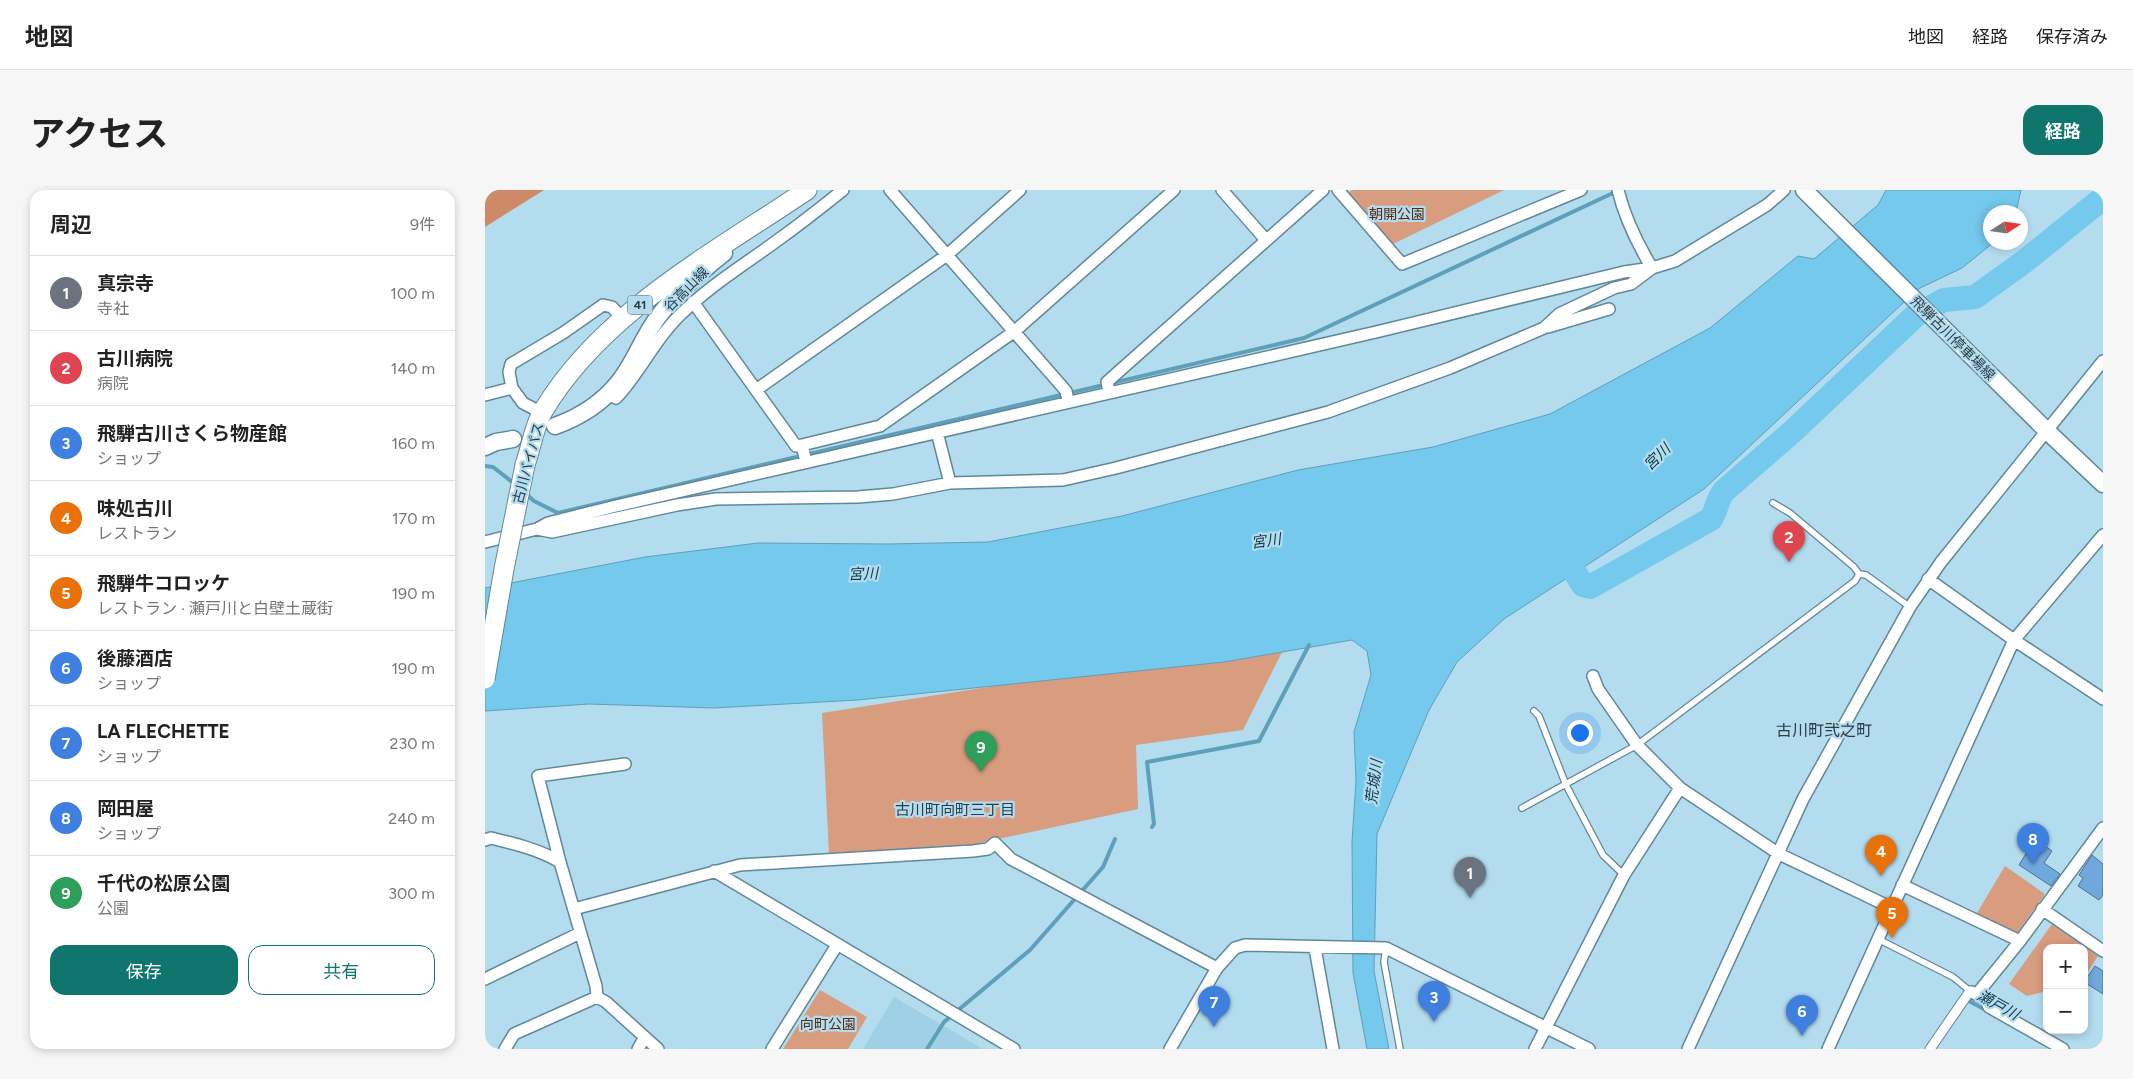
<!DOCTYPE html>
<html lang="ja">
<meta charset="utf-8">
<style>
:root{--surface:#fff;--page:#f6f6f6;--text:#222;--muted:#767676;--line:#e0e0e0;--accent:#0f766e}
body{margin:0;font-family:Figtree,"Noto Sans JP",sans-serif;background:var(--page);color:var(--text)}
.controls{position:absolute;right:15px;bottom:15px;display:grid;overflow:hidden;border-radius:10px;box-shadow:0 2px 8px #0003}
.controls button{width:45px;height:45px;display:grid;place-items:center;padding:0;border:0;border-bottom:1px solid var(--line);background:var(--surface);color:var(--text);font:25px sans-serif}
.compass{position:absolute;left:1498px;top:15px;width:45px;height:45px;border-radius:50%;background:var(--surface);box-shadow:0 2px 8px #0003;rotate:78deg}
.you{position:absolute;left:1094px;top:542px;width:18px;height:18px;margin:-12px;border:4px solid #fff;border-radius:50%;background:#1a73e8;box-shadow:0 0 0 8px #1a73e833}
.badge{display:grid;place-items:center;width:32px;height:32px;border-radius:50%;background:var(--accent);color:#fff;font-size:16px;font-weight:700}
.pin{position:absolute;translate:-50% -41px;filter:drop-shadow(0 1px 2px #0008)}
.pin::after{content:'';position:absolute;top:26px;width:18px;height:15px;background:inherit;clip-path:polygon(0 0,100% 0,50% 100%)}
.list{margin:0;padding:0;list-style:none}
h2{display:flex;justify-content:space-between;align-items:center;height:65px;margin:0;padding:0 20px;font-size:21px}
h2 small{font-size:16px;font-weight:400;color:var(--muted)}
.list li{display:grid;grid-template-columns:32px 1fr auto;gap:15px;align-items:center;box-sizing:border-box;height:75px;padding:0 20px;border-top:1px solid var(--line)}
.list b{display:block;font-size:19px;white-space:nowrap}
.list p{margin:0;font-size:16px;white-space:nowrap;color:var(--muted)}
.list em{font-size:16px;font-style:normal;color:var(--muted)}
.actions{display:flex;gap:10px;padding:15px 20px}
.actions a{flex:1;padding:11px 0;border:1px solid var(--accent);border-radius:15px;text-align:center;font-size:18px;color:var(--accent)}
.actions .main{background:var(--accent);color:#fff}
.map{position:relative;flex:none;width:1618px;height:859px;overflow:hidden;border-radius:15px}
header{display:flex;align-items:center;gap:30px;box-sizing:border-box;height:70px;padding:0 25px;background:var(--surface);border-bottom:1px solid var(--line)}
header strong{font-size:24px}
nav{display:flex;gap:28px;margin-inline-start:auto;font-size:18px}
.intro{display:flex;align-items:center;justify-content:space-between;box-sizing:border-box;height:120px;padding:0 30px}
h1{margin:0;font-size:35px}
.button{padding:12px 22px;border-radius:15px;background:var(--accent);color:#fff;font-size:18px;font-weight:700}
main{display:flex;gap:30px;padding:0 30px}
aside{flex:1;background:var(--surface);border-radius:15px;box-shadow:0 2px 8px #0003}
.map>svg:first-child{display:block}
</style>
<header>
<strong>地図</strong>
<nav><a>地図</a><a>経路</a><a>保存済み</a></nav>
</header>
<div class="intro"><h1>アクセス</h1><a class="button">経路</a></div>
<main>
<aside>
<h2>周辺<small>9件</small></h2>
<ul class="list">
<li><span class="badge" style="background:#6b7280">1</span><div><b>真宗寺</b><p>寺社</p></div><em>100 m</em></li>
<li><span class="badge" style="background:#e0444e">2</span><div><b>古川病院</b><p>病院</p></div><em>140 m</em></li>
<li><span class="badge" style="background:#3f7fe0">3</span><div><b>飛騨古川さくら物産館</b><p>ショップ</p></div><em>160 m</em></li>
<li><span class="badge" style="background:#e8710a">4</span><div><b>味処古川</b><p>レストラン</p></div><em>170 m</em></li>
<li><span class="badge" style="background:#e8710a">5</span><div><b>飛騨牛コロッケ</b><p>レストラン · 瀬戸川と白壁土蔵街</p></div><em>190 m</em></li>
<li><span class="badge" style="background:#3f7fe0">6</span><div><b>後藤酒店</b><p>ショップ</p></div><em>190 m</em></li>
<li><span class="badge" style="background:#3f7fe0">7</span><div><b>LA FLECHETTE</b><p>ショップ</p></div><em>230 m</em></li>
<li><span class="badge" style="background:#3f7fe0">8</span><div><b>岡田屋</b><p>ショップ</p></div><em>240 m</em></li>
<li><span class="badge" style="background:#2e9e5b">9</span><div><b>千代の松原公園</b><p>公園</p></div><em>300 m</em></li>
</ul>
<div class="actions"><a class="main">保存</a><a>共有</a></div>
</aside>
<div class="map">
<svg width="1618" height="859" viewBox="0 0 1618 859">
<rect width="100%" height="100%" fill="#b3dcef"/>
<!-- built -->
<path fill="#9fd0e5" d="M 409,807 L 498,859 L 378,859 Z"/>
<!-- green -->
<path fill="#d89c7f" d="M 867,0 L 1019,0 L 906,55 L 862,4 Z
M 803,450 L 758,540 L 651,555 L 653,619 L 467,659 L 344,664 L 337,523 Z
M 1520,676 L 1560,704 L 1532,743 L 1492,723 Z
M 1567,734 L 1613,766 L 1599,788 L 1599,758 L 1562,758 L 1562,801 L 1542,806 L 1524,794 Z
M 335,800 L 382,827 L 363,859 L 298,859 Z"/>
<!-- forest -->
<path fill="#ce8a67" d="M 0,0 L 59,0 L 0,37 Z"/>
<!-- water -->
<path fill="#74c9ed" stroke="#5e9fba" d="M 1401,0 L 1536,0 L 1531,22 L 1506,22 L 1506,52 L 1508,53 L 1477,78 L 1433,99 L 1219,299 L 1019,429 L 972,472 L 944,520 L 892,644 L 889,781 L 904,859 L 882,859 L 868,783 L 867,652 L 871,591 L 869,542 L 886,485 L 882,461 L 867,450 L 739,472 L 373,510 L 229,518 L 104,514 L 0,521 L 0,398 L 160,367 L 273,353 L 403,354 L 503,352 L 637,326 L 813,280 L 948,257 L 1065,224 L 1225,138 L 1313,66 L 1329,69 L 1393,15 Z"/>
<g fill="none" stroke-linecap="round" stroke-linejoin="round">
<!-- stream -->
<path stroke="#5e9fba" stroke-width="4" d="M 0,276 L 8,277 L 31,295
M 40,303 L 49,311 L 73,323 L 819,148 L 1128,3
M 667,637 L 669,634 L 662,572 L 774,551 L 824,455
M 1480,809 L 1503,821
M 442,859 L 459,832 L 545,760 L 618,677 L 630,649"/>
<!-- river -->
<path stroke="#74c9ed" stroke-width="24" d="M 1072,355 L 1098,395 L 1105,397 L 1226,329 C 1232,319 1232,310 1239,301 L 1307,242 L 1431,125 L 1459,110 L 1490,107 L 1540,71 L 1618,8"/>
</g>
<!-- building -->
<path fill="#6fa8dc" stroke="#546f88" d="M 1550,649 L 1567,661 L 1559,673 L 1575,684 L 1566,696 L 1534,675 Z
M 1607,665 L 1618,674 L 1618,705 L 1614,710 L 1593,696 L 1598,688 L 1594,685 Z
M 1610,776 L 1618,781 L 1618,804 L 1599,792 Z"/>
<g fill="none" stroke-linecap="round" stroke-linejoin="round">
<!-- service casing -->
<g stroke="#618899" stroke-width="8">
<path id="service" d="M 1288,313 L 1305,323 L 1369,377 L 1374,384 L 1381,385 L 1425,417
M 1049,521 L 1054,526 L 1081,595 L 1118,665 L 1139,685
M 1037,618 L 1152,555 L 1370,391 L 1374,384
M 1393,749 L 1468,787 L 1485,801
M 901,758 L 899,772 L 915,859"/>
</g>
<!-- pedestrian casing -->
<g stroke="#618899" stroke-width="11">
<path id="pedestrian" d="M 1445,859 L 1485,801"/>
</g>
<!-- minor casing -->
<g stroke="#618899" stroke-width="14">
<path id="minor" d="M 405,0 L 581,201 L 583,211
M 737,0 L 781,50
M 853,0 L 917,74 L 1096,0
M 1133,0 C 1140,29 1152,53 1167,78
M 208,112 L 311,256 L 317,255 L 321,272
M 1063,137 L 1124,119
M 27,198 L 38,213 L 57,223
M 271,200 L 462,65 L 535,0
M 624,202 L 622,192 L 838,0
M 123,203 L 131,208 C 155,183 169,150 194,126 C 225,95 262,73 297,47 C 318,32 338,16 358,0
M 0,205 L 27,198 L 24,182 L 26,174 L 78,143 L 118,115 L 127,117 L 137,128
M 452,242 L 465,293
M 317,255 L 395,236 L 530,141 L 689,0
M 52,339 L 67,342 L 192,315 L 231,309 L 373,307 L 408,304 L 465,293 L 578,290 L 631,278 L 843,222 L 965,178 L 1059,138 L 1074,124 L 1129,98 L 1146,94 L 1166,79
M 0,352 L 52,339 L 63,333 L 131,316 L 891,142 L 1139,82 L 1167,78 L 1190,71 L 1282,15 L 1299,0
M 1443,389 L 1529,450 L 1618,509
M 1108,486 L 1113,499 L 1152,555 L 1195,598 L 1294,664 L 1407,718
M 0,650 L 6,648 C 30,654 53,659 75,672
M 229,681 L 529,859
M 1417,695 L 1535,751
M 89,719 L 255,675 L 488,661 L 503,659 L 510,653 L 526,669 L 732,778 L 750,758 L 760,755 L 901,758 L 1104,859
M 1557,719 L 1618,761
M 830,758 L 848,859
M 0,789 L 95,743
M 1487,802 L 1501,810 L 1504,817 L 1578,859
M 1492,804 L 1535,751 L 1618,638
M 112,807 L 111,796 L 75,672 L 53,586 L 140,574
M 112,807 L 121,812 L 173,859
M 20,859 L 29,844 L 112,807
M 153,859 L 160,847
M 287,859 L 352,755
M 685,859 L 732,778
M 1050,859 L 1139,685 L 1195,598
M 1203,859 L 1318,609 L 1425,417 L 1456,372 L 1618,171
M 1343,859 L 1529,450 L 1618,345"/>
</g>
<!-- secondary casing -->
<g stroke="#618899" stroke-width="19">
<path id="secondary" d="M 1319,0 L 1562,241 L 1618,294
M 70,236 C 95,227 116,214 133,193 C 149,174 157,148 173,127 C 191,103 215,82 239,63
M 0,257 L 11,252 L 28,249"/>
</g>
<!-- trunk casing -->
<g stroke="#618899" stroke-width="21">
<path id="trunk" d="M 40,275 C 46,258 49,236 58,221 C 117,122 229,63 322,0"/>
</g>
<!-- service -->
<use href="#service" stroke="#fff" stroke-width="5.5"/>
<!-- pedestrian -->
<use href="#pedestrian" stroke="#fff" stroke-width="9"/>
<!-- minor -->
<use href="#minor" stroke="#fff" stroke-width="11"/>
<!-- secondary -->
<use href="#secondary" stroke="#fff" stroke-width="16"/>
<!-- trunk -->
<use href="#trunk" stroke="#fff" stroke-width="19"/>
<!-- trunk-bridge casing -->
<g stroke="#618899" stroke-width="21" stroke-linecap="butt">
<path id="trunk-bridge" d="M 0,489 L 19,379 L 40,275"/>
</g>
<!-- trunk-bridge -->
<use href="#trunk-bridge" stroke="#fff" stroke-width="19"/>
</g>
<g text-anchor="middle" stroke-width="4.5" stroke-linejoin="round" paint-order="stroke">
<!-- shield labels -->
<rect fill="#b3dcef" stroke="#546c77" stroke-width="1" x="142.5" y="105.5" width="25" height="19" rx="4"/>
<g font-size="12" font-weight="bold" fill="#2c3c44">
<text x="155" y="119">41</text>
</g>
<!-- park labels -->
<g font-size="14" fill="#55280f" stroke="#b3dcef">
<text x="912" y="29">朝開公園</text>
<text x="343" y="839">向町公園</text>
</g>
<!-- street labels -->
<g font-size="14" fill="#2c3c44" stroke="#b3dcef">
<text transform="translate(201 99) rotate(-45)" y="5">谷高山線</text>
<text transform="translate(1468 148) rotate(45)" y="5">飛騨古川停車場線</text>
<text transform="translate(43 273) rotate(-75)" y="5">古川バイパス</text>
</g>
<!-- water labels -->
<g font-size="15" font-style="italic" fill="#103847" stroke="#b3dcef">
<text transform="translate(1172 267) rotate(-44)" y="5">宮川</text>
<text transform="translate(781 351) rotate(-8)" y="5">宮川</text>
<text transform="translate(378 384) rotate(-2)" y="5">宮川</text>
<text transform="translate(889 592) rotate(-83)" y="5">荒城川</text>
<text transform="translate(1513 815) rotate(29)" y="5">瀬戸川</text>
</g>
<!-- neighbourhood labels -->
<g font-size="15" fill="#2c3c44" stroke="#b3dcef">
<text x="470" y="625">古川町向町三丁目</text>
</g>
<!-- quarter labels -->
<g font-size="16" fill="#2c3c44" stroke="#b3dcef">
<text x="1339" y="546">古川町弐之町</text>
</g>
</g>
</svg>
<div class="controls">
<button>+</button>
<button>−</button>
</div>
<svg class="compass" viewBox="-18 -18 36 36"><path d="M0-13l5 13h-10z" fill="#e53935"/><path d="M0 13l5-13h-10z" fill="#767676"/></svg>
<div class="you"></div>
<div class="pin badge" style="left:985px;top:708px;background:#6b7280">1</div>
<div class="pin badge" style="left:1304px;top:372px;background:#e0444e">2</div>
<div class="pin badge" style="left:949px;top:832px;background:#3f7fe0">3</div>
<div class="pin badge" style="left:1396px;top:686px;background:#e8710a">4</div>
<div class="pin badge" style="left:1407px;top:748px;background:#e8710a">5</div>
<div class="pin badge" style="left:1317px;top:846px;background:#3f7fe0">6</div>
<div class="pin badge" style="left:729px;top:837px;background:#3f7fe0">7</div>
<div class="pin badge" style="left:1548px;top:674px;background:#3f7fe0">8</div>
<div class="pin badge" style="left:496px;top:582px;background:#2e9e5b">9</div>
</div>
</main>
